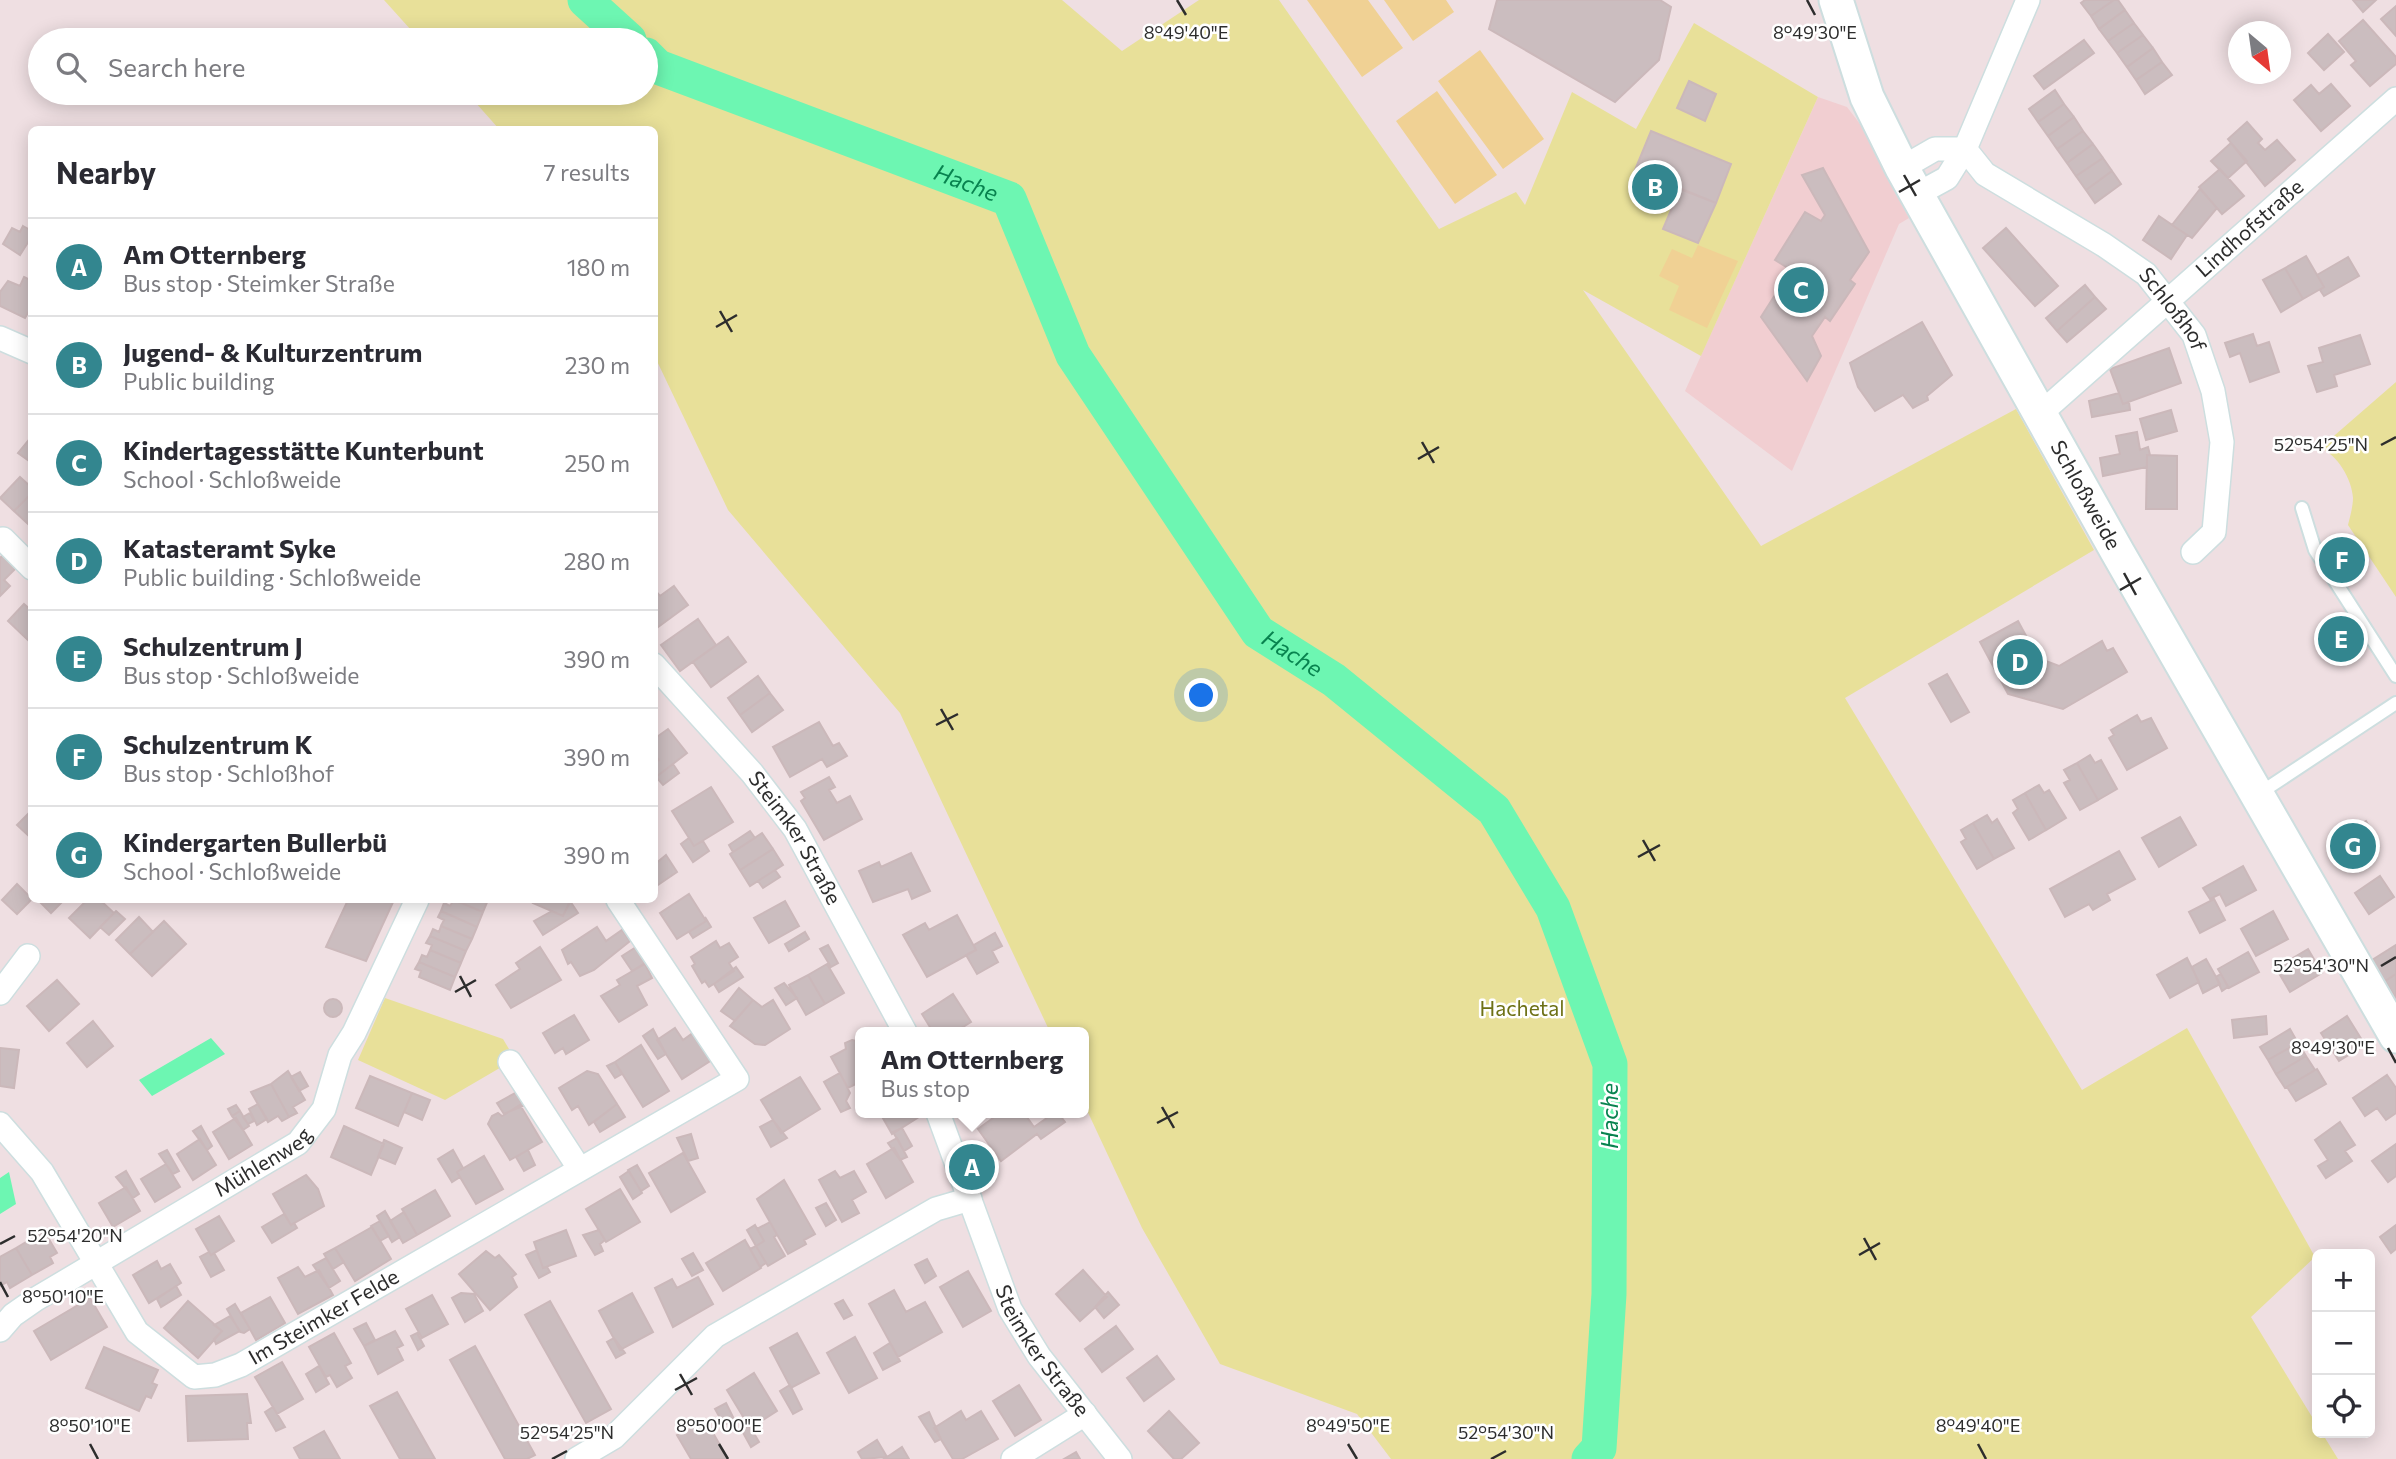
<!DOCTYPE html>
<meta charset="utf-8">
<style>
:root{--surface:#fff;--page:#f7f7f7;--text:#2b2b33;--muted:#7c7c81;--line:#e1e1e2;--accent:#33868f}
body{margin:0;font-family:Commissioner,sans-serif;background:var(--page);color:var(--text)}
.controls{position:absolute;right:21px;bottom:21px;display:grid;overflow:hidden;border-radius:10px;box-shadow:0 4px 18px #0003}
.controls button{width:63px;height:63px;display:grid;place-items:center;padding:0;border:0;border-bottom:2px solid var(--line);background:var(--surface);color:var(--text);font:35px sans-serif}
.compass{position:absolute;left:2228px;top:21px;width:63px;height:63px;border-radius:50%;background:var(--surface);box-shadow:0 4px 18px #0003;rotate:151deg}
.you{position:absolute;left:1202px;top:696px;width:24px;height:24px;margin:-18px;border:5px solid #fff;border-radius:50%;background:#1a73e8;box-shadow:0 0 0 10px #1a73e833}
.badge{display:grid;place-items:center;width:46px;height:46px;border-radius:50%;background:var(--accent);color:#fff;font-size:23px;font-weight:700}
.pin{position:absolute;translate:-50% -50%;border:4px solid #fff;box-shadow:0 2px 7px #0006}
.popup{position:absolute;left:855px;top:1027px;width:234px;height:91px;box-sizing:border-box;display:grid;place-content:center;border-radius:10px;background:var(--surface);filter:drop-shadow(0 2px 5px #0005);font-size:23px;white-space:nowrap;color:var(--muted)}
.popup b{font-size:26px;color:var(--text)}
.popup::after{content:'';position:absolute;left:50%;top:100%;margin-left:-14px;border:14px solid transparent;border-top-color:var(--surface)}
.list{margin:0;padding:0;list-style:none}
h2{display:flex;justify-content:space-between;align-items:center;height:91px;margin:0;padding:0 28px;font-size:30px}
h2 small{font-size:23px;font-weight:400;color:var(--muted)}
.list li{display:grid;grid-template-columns:46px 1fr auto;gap:21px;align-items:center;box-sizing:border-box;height:98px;padding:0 28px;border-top:2px solid var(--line)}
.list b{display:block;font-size:26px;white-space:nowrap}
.list p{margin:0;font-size:23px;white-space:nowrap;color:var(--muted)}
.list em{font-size:23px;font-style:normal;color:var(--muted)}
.icon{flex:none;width:38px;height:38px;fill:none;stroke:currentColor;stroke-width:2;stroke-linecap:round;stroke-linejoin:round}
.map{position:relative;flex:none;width:2396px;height:1459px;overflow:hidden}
.search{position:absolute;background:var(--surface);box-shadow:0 4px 18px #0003;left:28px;top:28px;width:630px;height:77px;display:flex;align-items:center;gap:18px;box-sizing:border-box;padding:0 24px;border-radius:38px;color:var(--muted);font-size:26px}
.panel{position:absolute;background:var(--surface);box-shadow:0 4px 18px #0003;left:28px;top:126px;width:630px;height:777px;border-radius:10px}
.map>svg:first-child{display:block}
</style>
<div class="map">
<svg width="2396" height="1459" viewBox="0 0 2396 1459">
<rect width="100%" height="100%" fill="#efdfe2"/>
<!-- education -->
<path fill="#f1ced1" d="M 1818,97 L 1847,107 L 1860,124 L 1909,218 L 1899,224 L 1792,471 L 1685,391 Z"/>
<!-- green -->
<path fill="#e8e099" d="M 384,0 L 1062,0 L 1122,51 L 1199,0 L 1279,0 L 1439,229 L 1516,192 L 1525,205 L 1572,92 L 1636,129 L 1694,23 L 1818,97 L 1701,356 L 1583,290 L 1761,546 L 2016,409 L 2094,550 L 1845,698 L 2082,1090 L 2187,1028 L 2315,1257 L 2251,1317 L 2317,1425 L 2317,1433 L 2322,1433 L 2338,1459 L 1391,1459 L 1357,1414 L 1220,1364 L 1142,1228 L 1084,1104 L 1084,1032 L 1050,1032 L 900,713 L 728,510 L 655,357 L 654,130 L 499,129 L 467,93 L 646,93 L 646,40 L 420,40 Z
M 2396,382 L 2396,597 L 2348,525 C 2350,517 2353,506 2353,498 C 2352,479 2337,454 2320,448 Z
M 385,998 L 503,1039 L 515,1059 L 445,1100 L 358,1060 Z"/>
<!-- pitch -->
<path fill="#f0d194" d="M 1307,0 L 1368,0 L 1403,48 L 1362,77 Z
M 1384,0 L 1446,0 L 1454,12 L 1413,41 Z
M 1480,50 L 1544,139 L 1503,169 L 1438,81 Z
M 1437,91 L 1497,175 L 1455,204 L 1396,121 Z
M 1698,245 L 1738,261 L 1707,328 L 1669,310 L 1679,286 L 1659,276 L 1672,249 L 1692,258 Z"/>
<!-- water -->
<path fill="#6df6b2" d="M 211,1038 L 225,1054 L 152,1096 L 139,1080 Z
M 9,1172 L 16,1204 L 0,1214 L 0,1178 Z"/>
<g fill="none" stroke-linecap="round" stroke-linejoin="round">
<!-- river -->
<g stroke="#6df6b2" stroke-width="35">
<path d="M 585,0 L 629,40"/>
<path id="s1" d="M 646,55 L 658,67 L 1009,199 L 1073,355 L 1258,632 L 1334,680 L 1494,810 L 1553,908 L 1610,1064 L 1609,1294 L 1599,1448 L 1589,1459"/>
</g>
</g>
<!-- building -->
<path fill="#cbbdbf" stroke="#cbb8ba" stroke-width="2" d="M 1497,0 L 1660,0 L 1671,7 L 1659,60 L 1615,102 L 1489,29 Z
M 2085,0 L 2114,0 L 2091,16 L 2081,3 Z
M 2114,0 L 2118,0 L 2125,10 L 2099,29 L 2091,16 Z
M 2353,0 L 2376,0 L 2363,12 Z
M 2396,6 L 2396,36 L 2381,19 Z
M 2125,10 L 2134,23 L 2108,41 L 2099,29 Z
M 2363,20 L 2396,57 L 2396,64 L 2370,86 L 2351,65 L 2356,61 L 2339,41 Z
M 2134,23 L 2143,35 L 2117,53 L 2108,41 Z
M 2328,34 L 2344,52 L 2324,70 L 2308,53 Z
M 2143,35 L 2153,48 L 2127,67 L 2117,53 Z
M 2084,40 L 2094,53 L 2044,89 L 2034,76 Z
M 2153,48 L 2162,62 L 2136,80 L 2127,67 Z
M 2162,62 L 2172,75 L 2145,94 L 2136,80 Z
M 1689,81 L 1716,94 L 1705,121 L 1677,108 Z
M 2331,84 L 2350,106 L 2321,131 L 2294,100 L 2311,85 L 2319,94 Z
M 2055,90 L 2064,104 L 2038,122 L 2029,109 Z
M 2064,104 L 2074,117 L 2048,136 L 2038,122 Z
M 2074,117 L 2083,131 L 2057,149 L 2048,136 Z
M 2247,122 L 2262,139 L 2258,143 L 2265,150 L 2277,140 L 2295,160 L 2265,186 L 2228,139 Z
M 1651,131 L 1731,164 L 1716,203 L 1635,170 Z
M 2083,131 L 2093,144 L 2067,163 L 2057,149 Z
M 2231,143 L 2247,161 L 2228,178 L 2211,161 Z
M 2093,144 L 2103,158 L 2076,176 L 2067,163 Z
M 2103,158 L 2112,171 L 2086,190 L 2076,176 Z
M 1823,168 L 1869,252 L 1850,280 L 1855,284 L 1830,321 L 1825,317 L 1812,336 L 1821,356 L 1807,381 L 1761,317 L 1791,270 L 1775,260 L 1805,212 L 1821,221 L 1825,215 L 1802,175 Z
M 2220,169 L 2244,196 L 2222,214 L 2199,187 Z
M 2112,171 L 2121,184 L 2095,203 L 2086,190 Z
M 1680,189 L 1716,203 L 1698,243 L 1663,229 Z
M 2200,189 L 2217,208 L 2192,238 L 2172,225 Z
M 2159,216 L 2187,235 L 2171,259 L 2143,240 Z
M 23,226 L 32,231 L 32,236 L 20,255 L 3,244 L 12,228 L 20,232 Z
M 2006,228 L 2058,286 L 2035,306 L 1983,248 Z
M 2306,256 L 2324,287 L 2303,299 L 2285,268 Z
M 2348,257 L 2359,276 L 2324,296 L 2320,290 L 2324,287 L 2317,275 Z
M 2285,268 L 2303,299 L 2281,312 L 2263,280 Z
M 24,277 L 32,281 L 32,306 L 25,318 L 0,306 L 0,292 L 8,281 L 20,286 Z
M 2085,285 L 2095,297 L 2057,331 L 2046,318 Z
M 2095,297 L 2106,309 L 2067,342 L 2057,331 Z
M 1922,322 L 1952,375 L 1927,396 L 1928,400 L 1913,408 L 1903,395 L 1875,411 L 1858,387 L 1850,363 Z
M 2253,334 L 2257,346 L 2269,342 L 2279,372 L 2250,382 L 2240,353 L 2230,357 L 2225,343 Z
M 2360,335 L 2370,364 L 2334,375 L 2337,386 L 2317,392 L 2308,366 L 2323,362 L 2319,348 Z
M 2169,348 L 2181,383 L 2123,404 L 2110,369 Z
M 2119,393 L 2123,404 L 2129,402 L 2130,410 L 2092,417 L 2089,401 Z
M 2171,410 L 2177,431 L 2146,440 L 2140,419 Z
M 2137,432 L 2140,450 L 2148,447 L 2150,455 L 2147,455 L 2147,467 L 2103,476 L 2100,458 L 2120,454 L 2116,436 Z
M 32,436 L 32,463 L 18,453 Z
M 2147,455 L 2177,456 L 2177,509 L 2146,509 Z
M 20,477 L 32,488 L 32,493 L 14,511 L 0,498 Z
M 32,493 L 32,521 L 28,524 L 14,511 Z
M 5,553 L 18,566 L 4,580 L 10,586 L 0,596 L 0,558 Z
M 674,586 L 688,605 L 654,630 L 654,589 L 660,596 Z
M 24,604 L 32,611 L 32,644 L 8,621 Z
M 698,619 L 716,645 L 680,671 L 661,645 Z
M 2018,621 L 2038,658 L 2059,666 L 2102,641 L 2107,651 L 2113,648 L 2127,672 L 2063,709 L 2008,694 L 1980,642 Z
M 728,637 L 746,662 L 711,687 L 693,662 Z
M 1947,674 L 1969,712 L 1951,722 L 1929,684 Z
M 758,676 L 770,693 L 740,715 L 728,698 Z
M 770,693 L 783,710 L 752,732 L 740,715 Z
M 2137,715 L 2141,722 L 2151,718 L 2167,748 L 2127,770 L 2109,738 L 2114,735 L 2111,730 Z
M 819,722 L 833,746 L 839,743 L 847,756 L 827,767 L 822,759 L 790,777 L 773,747 Z
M 668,729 L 687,753 L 656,777 L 654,763 L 659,760 L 654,754 L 654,739 Z
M 2090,755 L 2095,763 L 2101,760 L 2117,789 L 2098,800 L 2077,763 Z
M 2077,763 L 2098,800 L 2080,810 L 2064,783 L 2070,780 L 2064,770 Z
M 673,764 L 679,773 L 663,785 L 656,777 Z
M 829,777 L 835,787 L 829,790 L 837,803 L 850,796 L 862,819 L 824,840 L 801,801 L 805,798 L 801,792 Z
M 2039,785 L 2044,793 L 2049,790 L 2066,818 L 2046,830 L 2025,793 Z
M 711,787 L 733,822 L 694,846 L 672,811 Z
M 2025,793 L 2046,830 L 2029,840 L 2013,813 L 2018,809 L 2013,800 Z
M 32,810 L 32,839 L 17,825 Z
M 1987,815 L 1992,823 L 1997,819 L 2014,848 L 1994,859 L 1973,823 Z
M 2180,817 L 2196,845 L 2159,867 L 2142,838 Z
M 2366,821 L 2379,847 L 2346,864 L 2332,838 Z
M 1973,823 L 1994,859 L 1977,869 L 1961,842 L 1966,839 L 1961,830 Z
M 750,831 L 755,838 L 733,852 L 729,845 Z
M 762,833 L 773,849 L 740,870 L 730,854 Z
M 689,838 L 694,846 L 703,841 L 709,851 L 693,862 L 681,844 Z
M 773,849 L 783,865 L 750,886 L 740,870 Z
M 2119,851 L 2135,879 L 2107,894 L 2110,900 L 2093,910 L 2089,904 L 2065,917 L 2050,889 Z
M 911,853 L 930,891 L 912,899 L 908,889 L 873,902 L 859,871 L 879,862 L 881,867 Z
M 666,855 L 677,872 L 655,887 L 654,865 Z
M 2243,866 L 2256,890 L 2226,906 L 2220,894 L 2210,899 L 2203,888 Z
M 775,870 L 780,877 L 763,888 L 758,881 Z
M 2380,876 L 2394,897 L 2369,914 L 2355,893 Z
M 17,884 L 32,899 L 17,914 L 2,900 Z
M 689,894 L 706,921 L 677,939 L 660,913 Z
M 2214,899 L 2225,920 L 2200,933 L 2189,912 Z
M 38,900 L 64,900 L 51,913 Z
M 87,900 L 100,900 L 114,913 L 90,938 L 69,918 Z
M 348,900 L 394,900 L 366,961 L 326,947 Z
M 454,900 L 488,900 L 483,912 Z
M 454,900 L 483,912 L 477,927 L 441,911 L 444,903 L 450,906 Z
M 535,900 L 571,900 L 563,916 L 533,903 Z
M 570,901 L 578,913 L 543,935 L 534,921 L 552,911 L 563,916 Z
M 785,901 L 799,926 L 769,943 L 754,918 Z
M 116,911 L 125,919 L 109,935 L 100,927 Z
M 441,911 L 477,927 L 472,939 L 441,926 L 444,920 L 438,917 Z
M 2273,911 L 2288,939 L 2256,956 L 2241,929 Z
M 957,915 L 976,950 L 927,977 L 903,935 L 925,923 L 929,930 Z
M 139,917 L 153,932 L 130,954 L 116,940 Z
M 705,917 L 711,927 L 693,938 L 689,932 L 706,921 Z
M 164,921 L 186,944 L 152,976 L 130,954 Z
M 441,926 L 472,939 L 466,951 L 430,936 L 433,929 L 439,932 Z
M 597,927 L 606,941 L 622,930 L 630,941 L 594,970 L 580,976 L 571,962 L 568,964 L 562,950 Z
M 805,932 L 809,939 L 789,951 L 785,944 Z
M 995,933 L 1002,946 L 992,951 L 998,962 L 977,974 L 966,955 L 976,950 L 974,945 Z
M 430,936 L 466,951 L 461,963 L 430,950 L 432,945 L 426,943 Z
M 716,941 L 720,948 L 729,943 L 738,957 L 729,963 L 734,971 L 709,987 L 705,981 L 702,983 L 692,966 L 695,964 L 691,957 Z
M 641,944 L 650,960 L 632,971 L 622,956 Z
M 828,945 L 838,963 L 831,967 L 820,949 Z
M 2396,945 L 2396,974 L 2385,981 L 2372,960 Z
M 540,947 L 561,980 L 511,1008 L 496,985 L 520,969 L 516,963 Z
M 2308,949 L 2322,973 L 2290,992 L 2276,968 Z
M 430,950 L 461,963 L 455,977 L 419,962 L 422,955 L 427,957 Z
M 2248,952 L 2259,972 L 2229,988 L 2218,969 Z
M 2187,958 L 2199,982 L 2170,998 L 2157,975 Z
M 2206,959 L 2220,984 L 2203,993 L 2192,967 Z
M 419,962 L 455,977 L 450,990 L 419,977 L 421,971 L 415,969 Z
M 645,964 L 652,978 L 637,986 L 647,1005 L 619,1022 L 601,996 L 620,985 L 617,980 Z
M 827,964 L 844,993 L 825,1004 L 808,975 Z
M 736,967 L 743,977 L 719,992 L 714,984 Z
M 2221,974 L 2228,987 L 2222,991 L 2216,977 Z
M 2396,974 L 2396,999 L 2385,981 Z
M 808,975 L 825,1004 L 806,1015 L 789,985 Z
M 57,980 L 79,1004 L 49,1031 L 27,1006 Z
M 784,983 L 797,998 L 786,1005 L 775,988 Z
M 739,988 L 753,1000 L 735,1021 L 721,1011 Z
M 953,994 L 971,1022 L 955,1032 L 933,1032 L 922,1014 Z
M324 1008a9 9 0 1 1 18 0a9 9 0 1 1-18 0Z
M 753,1000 L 762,1007 L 773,1000 L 790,1029 L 765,1045 L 755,1044 L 730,1026 Z
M 574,1015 L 589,1040 L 566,1054 L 563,1048 L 555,1053 L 543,1033 Z
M 2266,1016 L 2267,1034 L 2234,1038 L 2232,1020 Z
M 2347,1016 L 2365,1045 L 2339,1061 L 2321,1033 Z
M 93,1021 L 113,1046 L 87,1067 L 67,1043 Z
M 675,1028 L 683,1040 L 697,1030 L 715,1058 L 682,1079 L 657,1040 Z
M 653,1029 L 666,1054 L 658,1059 L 643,1036 Z
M 2290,1029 L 2298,1043 L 2268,1060 L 2260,1047 Z
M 852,1040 L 860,1042 L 860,1082 L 848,1088 L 831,1057 L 846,1049 L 845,1043 Z
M 2298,1043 L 2306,1056 L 2276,1074 L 2268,1060 Z
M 641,1045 L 669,1091 L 643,1107 L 615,1062 Z
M 0,1048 L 19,1050 L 14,1088 L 0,1086 Z
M 2306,1056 L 2315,1070 L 2285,1088 L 2276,1074 Z
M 615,1062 L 622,1074 L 615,1078 L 607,1066 Z
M 2317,1069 L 2326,1084 L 2296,1101 L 2287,1087 Z
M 288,1071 L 305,1100 L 293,1107 L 297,1113 L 289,1117 L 271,1084 Z
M 587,1071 L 598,1074 L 617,1104 L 589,1125 L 578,1106 L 572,1110 L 559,1088 Z
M 300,1072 L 308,1086 L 299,1091 L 291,1077 Z
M 840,1073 L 850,1093 L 846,1101 L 850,1108 L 841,1112 L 824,1082 Z
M 2387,1075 L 2396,1088 L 2396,1113 L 2386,1120 L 2377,1108 L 2365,1116 L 2353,1098 Z
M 370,1076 L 412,1093 L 398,1126 L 356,1108 Z
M 800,1077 L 820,1109 L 781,1133 L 761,1100 Z
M 271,1084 L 289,1117 L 282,1121 L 278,1116 L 268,1122 L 251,1092 Z
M 517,1092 L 525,1105 L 504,1114 L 497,1103 Z
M 412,1093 L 430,1100 L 422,1120 L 404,1112 Z
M 258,1104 L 267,1119 L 257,1125 L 249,1109 Z
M 617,1104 L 625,1117 L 600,1132 L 594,1122 Z
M 236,1105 L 240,1111 L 232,1116 L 228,1109 Z
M 520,1105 L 542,1142 L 510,1160 L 488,1124 L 492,1116 L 498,1113 L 502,1116 Z
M 240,1111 L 249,1126 L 243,1130 L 232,1116 Z
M 250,1113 L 254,1121 L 248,1124 L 243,1117 Z
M 880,1113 L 917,1113 L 919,1117 L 892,1134 Z
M 1000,1113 L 1024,1113 L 1034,1127 L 1054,1113 L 1058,1113 L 1065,1122 L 1041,1139 L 1037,1134 L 1001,1161 L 978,1129 Z
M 236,1118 L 252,1145 L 229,1159 L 213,1132 Z
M 773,1120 L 787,1138 L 771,1147 L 760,1127 Z
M 2340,1122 L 2355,1145 L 2345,1151 L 2352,1161 L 2326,1178 L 2318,1166 L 2328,1160 L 2315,1140 Z
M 201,1126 L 212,1146 L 207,1150 L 193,1131 Z
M 344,1126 L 384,1144 L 371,1175 L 331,1157 Z
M 902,1128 L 912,1146 L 904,1151 L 893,1132 Z
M 691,1134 L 698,1158 L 688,1161 L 677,1138 Z
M 897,1138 L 907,1157 L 900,1160 L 888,1143 Z
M 200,1139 L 216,1165 L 193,1180 L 177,1154 Z
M 384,1140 L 402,1148 L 395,1164 L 378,1157 Z
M 2396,1144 L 2396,1176 L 2388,1182 L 2372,1161 Z
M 894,1148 L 913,1182 L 886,1198 L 867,1164 Z
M 167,1150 L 179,1171 L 173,1174 L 159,1154 Z
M 453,1150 L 463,1168 L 457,1172 L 460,1177 L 452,1182 L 438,1159 Z
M 528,1150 L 535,1165 L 524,1171 L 516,1157 Z
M 683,1153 L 705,1192 L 671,1212 L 649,1173 Z
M 484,1156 L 503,1189 L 476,1204 L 457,1172 Z
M 166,1164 L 180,1187 L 155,1202 L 141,1179 Z
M 637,1165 L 649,1186 L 641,1191 L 628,1170 Z
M 126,1171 L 139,1194 L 133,1198 L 116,1177 Z
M 629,1171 L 642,1193 L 633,1199 L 620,1177 Z
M 835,1171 L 840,1178 L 854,1171 L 866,1192 L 852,1200 L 859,1213 L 842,1222 L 819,1180 Z
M 306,1175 L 318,1189 L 324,1206 L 291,1225 L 273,1194 Z
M 784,1180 L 815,1234 L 804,1240 L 806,1244 L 788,1254 L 757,1199 Z
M 126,1187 L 140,1211 L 113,1227 L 99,1203 Z
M 620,1189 L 640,1222 L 606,1242 L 586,1209 Z
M 435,1190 L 450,1216 L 417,1235 L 402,1209 Z
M 826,1203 L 836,1220 L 826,1226 L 816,1208 Z
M 385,1211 L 400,1237 L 392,1242 L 377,1216 Z
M 404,1212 L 417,1235 L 403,1243 L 390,1221 Z
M 284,1214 L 291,1225 L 294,1223 L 297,1228 L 272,1243 L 262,1227 Z
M 219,1216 L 234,1241 L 211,1255 L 196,1229 Z
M 380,1221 L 389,1236 L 380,1241 L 371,1226 Z
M 770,1222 L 777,1235 L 774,1237 L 785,1256 L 768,1266 L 756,1246 L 764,1241 L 757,1229 Z
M 755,1225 L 764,1241 L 756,1246 L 747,1230 Z
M 2396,1225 L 2396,1249 L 2391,1253 L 2380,1237 Z
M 372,1227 L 391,1259 L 355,1281 L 335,1248 Z
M 43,1229 L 57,1253 L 50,1257 L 53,1263 L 32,1275 L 16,1248 L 36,1236 L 35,1234 Z
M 566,1230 L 576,1256 L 543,1268 L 534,1242 Z
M 599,1230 L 605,1240 L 600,1244 L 603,1251 L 595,1255 L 583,1235 Z
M 745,1240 L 761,1268 L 723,1291 L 706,1263 Z
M 756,1246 L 766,1263 L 760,1267 L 750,1249 Z
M 16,1248 L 32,1275 L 10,1288 L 7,1282 L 0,1286 L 0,1257 Z
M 335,1248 L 344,1262 L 333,1269 L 324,1254 Z
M 537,1250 L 543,1268 L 547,1267 L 550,1272 L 539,1278 L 526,1255 Z
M 486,1251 L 495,1258 L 499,1255 L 516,1274 L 512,1277 L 517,1287 L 490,1310 L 459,1274 Z
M 209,1252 L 211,1255 L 214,1253 L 224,1270 L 211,1277 L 200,1257 Z
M 693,1253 L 703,1270 L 692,1276 L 682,1259 Z
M 326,1258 L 340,1281 L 329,1288 L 313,1265 Z
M 927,1259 L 936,1276 L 925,1283 L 915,1265 Z
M 157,1261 L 161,1269 L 170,1264 L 181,1283 L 149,1303 L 133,1275 Z
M 298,1267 L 305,1277 L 319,1270 L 333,1295 L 298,1314 L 278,1278 Z
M 1083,1270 L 1107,1297 L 1080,1321 L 1056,1294 Z
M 968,1271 L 991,1311 L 963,1327 L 940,1287 Z
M 698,1277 L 713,1304 L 673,1327 L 655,1288 L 672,1279 L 677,1288 Z
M 176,1286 L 181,1295 L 161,1307 L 157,1299 Z
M 894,1290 L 906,1312 L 925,1302 L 942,1332 L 898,1357 L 869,1304 Z
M 1108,1292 L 1119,1305 L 1104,1318 L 1095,1307 Z
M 461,1293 L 474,1294 L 483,1311 L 465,1322 L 452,1298 Z
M 632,1293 L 653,1332 L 620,1350 L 599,1311 Z
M 432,1295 L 448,1324 L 422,1338 L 406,1309 Z
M 270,1297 L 285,1323 L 256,1340 L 241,1313 Z
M 90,1298 L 107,1327 L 51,1360 L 34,1331 Z
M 843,1300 L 852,1315 L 844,1319 L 835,1304 Z
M 188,1301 L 222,1331 L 198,1358 L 164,1328 Z
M 550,1301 L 611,1409 L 586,1423 L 525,1315 Z
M 235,1304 L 250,1329 L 244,1333 L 240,1332 L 227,1309 Z
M 230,1316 L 240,1331 L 216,1344 L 214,1339 L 222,1331 L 214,1325 Z
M 366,1323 L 375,1340 L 364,1346 L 354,1329 Z
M 1116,1326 L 1133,1349 L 1102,1372 L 1085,1349 Z
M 395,1331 L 403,1345 L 397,1348 L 403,1360 L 378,1374 L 364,1346 Z
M 334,1333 L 351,1363 L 345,1366 L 352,1378 L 337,1387 L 330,1375 L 326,1377 L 309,1347 Z
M 417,1333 L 424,1346 L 418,1350 L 411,1336 Z
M 797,1333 L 819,1373 L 791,1388 L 770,1348 Z
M 855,1337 L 877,1378 L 849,1393 L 827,1353 Z
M 614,1338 L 625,1353 L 616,1358 L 607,1342 Z
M 890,1343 L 900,1361 L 883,1370 L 874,1353 Z
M 475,1346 L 535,1455 L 527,1459 L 505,1459 L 450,1360 Z
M 104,1347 L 158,1370 L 152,1383 L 157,1385 L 151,1398 L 146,1396 L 139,1411 L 86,1388 Z
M 1157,1356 L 1174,1379 L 1144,1401 L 1127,1378 Z
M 282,1362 L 303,1399 L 277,1414 L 255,1377 Z
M 319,1366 L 329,1384 L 316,1392 L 306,1374 Z
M 754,1373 L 777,1411 L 750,1428 L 727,1390 Z
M 790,1385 L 802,1409 L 793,1414 L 780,1391 Z
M 1019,1385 L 1041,1420 L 1015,1436 L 993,1401 Z
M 397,1392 L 435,1459 L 400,1459 L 370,1406 Z
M 247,1394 L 251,1423 L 247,1423 L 248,1439 L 188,1441 L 186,1396 Z
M 726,1403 L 734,1419 L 724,1425 L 715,1409 Z
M 273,1407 L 285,1427 L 276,1431 L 265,1412 Z
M 961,1411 L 966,1420 L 981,1411 L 998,1439 L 962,1459 L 953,1459 L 934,1428 Z
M 1169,1411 L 1199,1443 L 1181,1459 L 1174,1459 L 1148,1431 Z
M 929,1412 L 941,1439 L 935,1442 L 919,1417 Z
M 705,1419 L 728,1459 L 691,1459 L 677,1435 Z
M 749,1425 L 759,1442 L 751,1447 L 741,1429 Z
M 324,1431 L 340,1459 L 300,1459 L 294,1448 Z
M 877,1440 L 887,1457 L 862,1459 L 858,1452 Z
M 902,1447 L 909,1459 L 883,1459 L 887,1457 Z
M 1076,1452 L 1080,1459 L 1064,1459 Z"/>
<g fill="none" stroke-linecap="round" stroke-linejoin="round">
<!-- lane casing -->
<g stroke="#cddedf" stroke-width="16">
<path id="lane" d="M 2302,508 L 2315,550 L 2396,676
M 2260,793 L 2396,703"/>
</g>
<!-- street casing -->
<g stroke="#cddedf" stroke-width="26">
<g id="street">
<path id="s2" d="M 1965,149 L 1985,174 L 2104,245 L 2146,274 L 2194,335 L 2213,391 L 2222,442 L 2214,532 L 2193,552"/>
<path d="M 1902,168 L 1935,149 L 1965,149"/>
<path d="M 1916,195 L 1947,178 L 1965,149 L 2028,0"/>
<path d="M 0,338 L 32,352"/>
<path id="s3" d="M 2040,414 L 2396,99"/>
<path d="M 3,539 L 32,568"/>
<path id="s4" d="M 654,665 L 752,773 L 795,829 L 905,1032"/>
<path d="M 0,993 L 28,956"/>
<path d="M 510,1062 L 579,1168"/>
<path id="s5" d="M 938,1113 L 1010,1309 L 1039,1356 L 1120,1459"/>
<path id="s6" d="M 0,1124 L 42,1172 L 137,1332 L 194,1377 L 215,1375 L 241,1365 L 737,1079 L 618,900"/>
<path id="s7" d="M 0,1330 L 13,1315 L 36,1299 L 298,1143 L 324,1109 L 340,1055 L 354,1033 L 417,900"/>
<path d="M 577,1459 L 614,1437 L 715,1336 L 936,1209 L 970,1199"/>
<path d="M 1013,1459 L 1085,1414"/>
</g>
</g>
<!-- secondary casing -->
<g stroke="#cddedf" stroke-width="37">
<g id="secondary">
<path id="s8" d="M 1836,0 L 1867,97 L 1902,168 L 2118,553 L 2396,1036"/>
</g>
</g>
<!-- lane -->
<use href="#lane" stroke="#fff" stroke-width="12"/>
<!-- street -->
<use href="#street" stroke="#fff" stroke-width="23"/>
<!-- secondary -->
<use href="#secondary" stroke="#fff" stroke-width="33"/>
</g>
<!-- ticks -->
<path fill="none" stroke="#2d2d2d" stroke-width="2.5" d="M 1177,0 L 1186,15M 1807,0 L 1815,15M 1904,175 L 1916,196M 1899,192 L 1920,180M 720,311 L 732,332M 716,327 L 737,315M 1422,442 L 1434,463M 2381,445 L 2396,437M 1418,459 L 1439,447M 2124,573 L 2136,595M 2120,590 L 2141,578M 941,709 L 953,730M 936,725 L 958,714M 1643,840 L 1655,861M 1638,857 L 1660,845M 2381,966 L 2396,957M 460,976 L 471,997M 455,992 L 476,980M 2388,1048 L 2396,1063M 1162,1107 L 1174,1128M 1157,1123 L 1178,1112M 1864,1238 L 1876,1260M 0,1244 L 15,1236M 1859,1255 L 1880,1243M 0,1282 L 8,1297M 680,1374 L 692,1395M 675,1390 L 697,1378M 90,1444 L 98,1459M 719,1444 L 728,1459M 1348,1444 L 1357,1459M 1978,1444 L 1986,1459M 552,1459 L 567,1451M 1491,1459 L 1506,1451"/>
<g text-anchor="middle" stroke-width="5" stroke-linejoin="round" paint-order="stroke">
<!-- street labels -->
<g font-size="21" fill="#2d2d2d" stroke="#fff">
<text dy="7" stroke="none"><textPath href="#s3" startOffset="280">Lindhofstraße</textPath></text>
<text dy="7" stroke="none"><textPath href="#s2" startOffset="266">Schloßhof</textPath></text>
<text dy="7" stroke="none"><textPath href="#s8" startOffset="556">Schloßweide</textPath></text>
<text dy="7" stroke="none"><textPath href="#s4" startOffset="224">Steimker Straße</textPath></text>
<text dy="7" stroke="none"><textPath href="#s7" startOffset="313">Mühlenweg</textPath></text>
<text dy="7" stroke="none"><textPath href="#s6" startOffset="467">Im Steimker Felde</textPath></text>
<text dy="7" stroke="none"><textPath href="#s5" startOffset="261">Steimker Straße</textPath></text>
</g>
<!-- park labels -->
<g font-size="21" fill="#6e7116" stroke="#fff">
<text x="1522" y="1016">Hachetal</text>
</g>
<!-- water labels -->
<g font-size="23" font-style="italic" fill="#08834f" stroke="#fff">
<text dy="8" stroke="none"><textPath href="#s1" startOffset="346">Hache</textPath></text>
<text dy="8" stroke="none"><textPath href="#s1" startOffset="934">Hache</textPath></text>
<text transform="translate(1610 1116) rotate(-90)" y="8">Hache</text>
</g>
</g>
<g font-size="18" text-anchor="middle" fill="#2d2d2d" stroke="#fff" stroke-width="5" stroke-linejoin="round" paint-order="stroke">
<text x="1186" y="39">8°49'40"E</text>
<text x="1815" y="39">8°49'30"E</text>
<text x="2321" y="451">52°54'25"N</text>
<text x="2321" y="972">52°54'30"N</text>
<text x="2333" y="1054">8°49'30"E</text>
<text x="75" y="1242">52°54'20"N</text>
<text x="63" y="1303">8°50'10"E</text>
<text x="90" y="1432">8°50'10"E</text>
<text x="719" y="1432">8°50'00"E</text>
<text x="1348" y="1432">8°49'50"E</text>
<text x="1978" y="1432">8°49'40"E</text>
<text x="567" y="1439">52°54'25"N</text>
<text x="1506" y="1439">52°54'30"N</text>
</g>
</svg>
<div class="controls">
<button>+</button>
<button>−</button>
<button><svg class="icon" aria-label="locate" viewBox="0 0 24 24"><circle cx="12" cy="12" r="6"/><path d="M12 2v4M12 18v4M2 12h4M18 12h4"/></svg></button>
</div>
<svg class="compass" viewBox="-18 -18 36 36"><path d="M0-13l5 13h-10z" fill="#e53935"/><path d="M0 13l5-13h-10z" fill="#7c7c81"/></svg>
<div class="you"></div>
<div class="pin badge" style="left:972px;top:1167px">A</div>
<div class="popup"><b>Am Otternberg</b>Bus stop</div>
<div class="pin badge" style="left:1655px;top:187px">B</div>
<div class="pin badge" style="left:1801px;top:290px">C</div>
<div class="pin badge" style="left:2020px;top:662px">D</div>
<div class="pin badge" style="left:2341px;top:639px">E</div>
<div class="pin badge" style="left:2342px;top:560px">F</div>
<div class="pin badge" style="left:2353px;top:846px">G</div>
<div class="search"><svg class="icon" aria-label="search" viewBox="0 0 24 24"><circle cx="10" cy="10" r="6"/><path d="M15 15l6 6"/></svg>Search here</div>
<section class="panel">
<h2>Nearby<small>7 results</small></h2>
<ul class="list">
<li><span class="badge">A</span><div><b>Am Otternberg</b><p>Bus stop · Steimker Straße</p></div><em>180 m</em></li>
<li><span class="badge">B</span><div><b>Jugend- &amp; Kulturzentrum</b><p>Public building</p></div><em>230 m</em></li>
<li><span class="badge">C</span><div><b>Kindertagesstätte Kunterbunt</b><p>School · Schloßweide</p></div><em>250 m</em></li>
<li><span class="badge">D</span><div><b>Katasteramt Syke</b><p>Public building · Schloßweide</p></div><em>280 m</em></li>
<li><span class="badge">E</span><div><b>Schulzentrum J</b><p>Bus stop · Schloßweide</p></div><em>390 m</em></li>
<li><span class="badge">F</span><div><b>Schulzentrum K</b><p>Bus stop · Schloßhof</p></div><em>390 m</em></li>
<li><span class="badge">G</span><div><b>Kindergarten Bullerbü</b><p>School · Schloßweide</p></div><em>390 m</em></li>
</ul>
</section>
</div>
